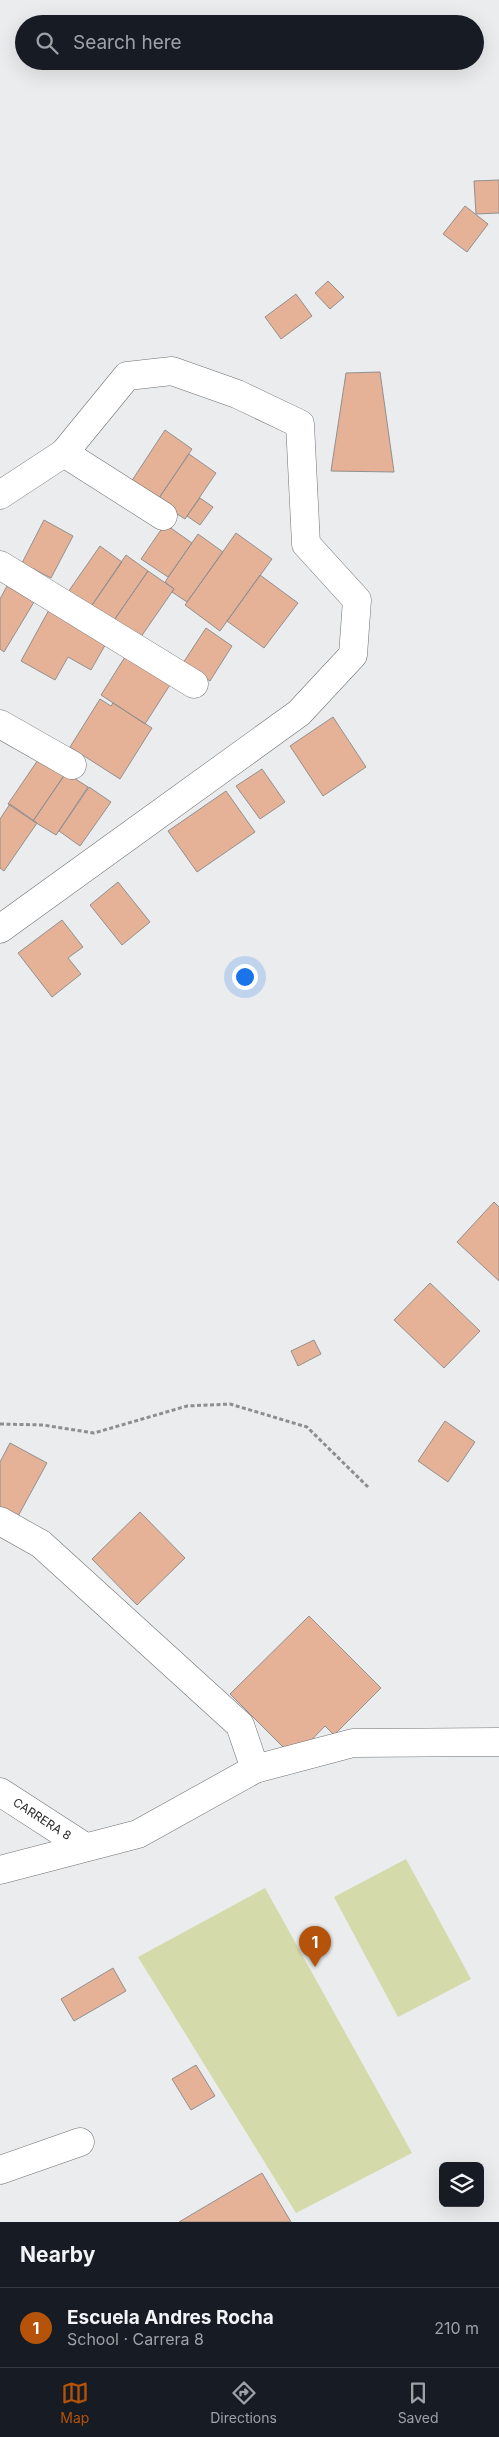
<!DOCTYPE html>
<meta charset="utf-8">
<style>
:root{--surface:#171b24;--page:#242831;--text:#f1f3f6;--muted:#9ea1a6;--line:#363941;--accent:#b45309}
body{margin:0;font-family:Inter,sans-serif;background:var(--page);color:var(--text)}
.controls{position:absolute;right:15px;bottom:15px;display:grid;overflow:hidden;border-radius:8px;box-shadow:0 5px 20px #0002}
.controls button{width:45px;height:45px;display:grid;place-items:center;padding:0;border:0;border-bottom:1px solid var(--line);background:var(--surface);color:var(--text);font:25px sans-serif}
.you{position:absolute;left:244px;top:976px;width:18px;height:18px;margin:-12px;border:4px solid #fff;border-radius:50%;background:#1a73e8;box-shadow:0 0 0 8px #1a73e833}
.badge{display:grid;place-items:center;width:32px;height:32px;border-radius:50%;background:var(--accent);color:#fff;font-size:16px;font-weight:700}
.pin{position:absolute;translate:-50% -41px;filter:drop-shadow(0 1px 2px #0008)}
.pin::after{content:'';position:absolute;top:26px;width:18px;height:15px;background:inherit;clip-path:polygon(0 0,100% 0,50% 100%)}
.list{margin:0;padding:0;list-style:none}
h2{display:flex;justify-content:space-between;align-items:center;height:65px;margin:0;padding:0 20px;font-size:21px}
h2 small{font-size:16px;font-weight:400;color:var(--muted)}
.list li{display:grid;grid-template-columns:32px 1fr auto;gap:15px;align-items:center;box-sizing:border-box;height:80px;padding:0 20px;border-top:1px solid var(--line)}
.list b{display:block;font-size:19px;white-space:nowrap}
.list p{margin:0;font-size:16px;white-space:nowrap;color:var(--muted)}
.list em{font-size:16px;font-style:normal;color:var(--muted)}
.icon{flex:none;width:28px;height:28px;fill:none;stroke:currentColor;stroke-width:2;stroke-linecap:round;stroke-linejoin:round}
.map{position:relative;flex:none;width:499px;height:2222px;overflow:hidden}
.search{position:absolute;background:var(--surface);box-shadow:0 5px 20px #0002;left:15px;right:15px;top:15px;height:55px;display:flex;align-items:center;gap:12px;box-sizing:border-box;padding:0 18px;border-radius:28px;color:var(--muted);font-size:19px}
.sheet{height:145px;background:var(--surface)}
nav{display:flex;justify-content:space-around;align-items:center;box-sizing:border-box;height:70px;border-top:1px solid var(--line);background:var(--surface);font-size:14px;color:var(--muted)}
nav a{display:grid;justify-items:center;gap:2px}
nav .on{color:var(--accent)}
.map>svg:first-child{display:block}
</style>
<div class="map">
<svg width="499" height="2222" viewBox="0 0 499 2222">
<rect width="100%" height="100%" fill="#eaecee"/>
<!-- green -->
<path fill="#d4daa9" d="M 406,1859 L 471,1979 L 398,2017 L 334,1897 Z
M 265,1888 L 412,2153 L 296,2213 L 138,1957 Z"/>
<!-- building -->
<path fill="#e5b197" stroke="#92908f" d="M 499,180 L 499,213 L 476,214 L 474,181 Z
M 465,206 L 488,224 L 467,252 L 443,234 Z
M 328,281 L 344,297 L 330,309 L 315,293 Z
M 296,294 L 312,316 L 281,339 L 265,317 Z
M 380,372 L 394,472 L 331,471 L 346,373 Z
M 165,430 L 192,449 L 157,501 L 131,482 Z
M 189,454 L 216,473 L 185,519 L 157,501 Z
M 200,498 L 213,507 L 200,525 L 187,516 Z
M 44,520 L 73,536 L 51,578 L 22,563 Z
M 165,524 L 192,543 L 168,577 L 141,559 Z
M 236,533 L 272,559 L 220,631 L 185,605 Z
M 198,534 L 223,552 L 187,602 L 172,592 L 174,589 L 165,582 Z
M 100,546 L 122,562 L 88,611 L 66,595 Z
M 126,555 L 148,571 L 110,626 L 88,611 Z
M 148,571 L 174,589 L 136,644 L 110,626 Z
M 260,575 L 298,603 L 264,648 L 227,621 Z
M 7,586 L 34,602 L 4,652 L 0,649 L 0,599 Z
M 50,608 L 108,640 L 91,670 L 68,657 L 55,680 L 21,661 Z
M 206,628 L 232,646 L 210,681 L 183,663 Z
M 130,649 L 175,677 L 145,724 L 101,695 Z
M 100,699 L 111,706 L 113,703 L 152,728 L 120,779 L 70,747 Z
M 333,717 L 366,767 L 323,796 L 290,746 Z
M 40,757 L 65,774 L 33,821 L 8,804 Z
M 262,769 L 285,802 L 260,819 L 236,786 Z
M 66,773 L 88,787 L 56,835 L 33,821 Z
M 89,787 L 111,802 L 80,846 L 59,831 Z
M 226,791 L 255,832 L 197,872 L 168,831 Z
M 10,804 L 37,823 L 4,871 L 0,868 L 0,819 Z
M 118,882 L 150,922 L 122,945 L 90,905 Z
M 62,920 L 83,947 L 68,958 L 81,974 L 52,997 L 18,953 Z
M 494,1202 L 499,1207 L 499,1281 L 457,1242 Z
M 430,1283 L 480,1331 L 444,1368 L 394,1320 Z
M 314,1340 L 321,1354 L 298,1366 L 291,1351 Z
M 445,1421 L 475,1442 L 448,1482 L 418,1461 Z
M 10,1443 L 47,1463 L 17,1518 L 0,1508 L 0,1462 Z
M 140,1512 L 185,1558 L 137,1605 L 92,1559 Z
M 309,1616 L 381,1688 L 334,1735 L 325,1726 L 294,1758 L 230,1694 Z
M 113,1968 L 126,1991 L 74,2021 L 61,1999 Z
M 196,2065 L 215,2096 L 191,2110 L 172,2079 Z
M 262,2173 L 291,2222 L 179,2222 L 228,2193 Z"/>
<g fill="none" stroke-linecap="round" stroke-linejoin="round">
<!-- minor casing -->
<g stroke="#707172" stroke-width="29">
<g id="minor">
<path d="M 64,453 L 163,516"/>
<path d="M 0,495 L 64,453 L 127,376 L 172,371 L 237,394 L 300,424 L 306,544 L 357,600 L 353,655 L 299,713 L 0,929"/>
<path d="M 0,565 L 194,684"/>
<path d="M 0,724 L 72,765"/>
<path d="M 0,1521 L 41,1544 L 240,1725 L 255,1769"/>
<path id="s1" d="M 0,1792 L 85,1847"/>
<path d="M 0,1870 L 138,1834 L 255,1769 L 353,1743 L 499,1742"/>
<path d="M 0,2170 L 80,2142"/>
</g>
</g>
<!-- path -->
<path stroke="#8d8e8f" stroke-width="3" stroke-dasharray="4 2.5" stroke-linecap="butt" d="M 0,1424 L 43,1425 L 94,1433 L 187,1406 L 230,1404 L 307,1427 L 369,1488"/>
<!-- minor -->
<use href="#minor" stroke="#fff" stroke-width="28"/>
</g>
<g text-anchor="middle" stroke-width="5" stroke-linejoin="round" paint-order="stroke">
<!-- street labels -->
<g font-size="12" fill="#2a2a2b" stroke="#f8f9fb">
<text dy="4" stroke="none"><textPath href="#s1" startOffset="50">CARRERA 8</textPath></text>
</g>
</g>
</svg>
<div class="controls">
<button><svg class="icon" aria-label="layers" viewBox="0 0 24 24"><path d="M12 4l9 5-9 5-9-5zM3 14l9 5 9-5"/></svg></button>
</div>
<div class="you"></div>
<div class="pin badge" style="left:315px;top:1967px">1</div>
<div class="search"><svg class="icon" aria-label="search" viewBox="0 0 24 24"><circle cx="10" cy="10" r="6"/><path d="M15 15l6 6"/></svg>Search here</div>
</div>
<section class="sheet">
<h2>Nearby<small></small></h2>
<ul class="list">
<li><span class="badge">1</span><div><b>Escuela Andres Rocha</b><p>School · Carrera 8</p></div><em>210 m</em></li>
</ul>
</section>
<nav>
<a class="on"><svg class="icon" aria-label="map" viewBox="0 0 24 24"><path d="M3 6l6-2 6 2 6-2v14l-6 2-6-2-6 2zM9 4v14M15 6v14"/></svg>Map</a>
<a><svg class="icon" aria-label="directions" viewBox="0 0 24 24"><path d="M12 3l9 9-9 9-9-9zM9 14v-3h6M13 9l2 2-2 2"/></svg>Directions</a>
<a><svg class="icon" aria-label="saved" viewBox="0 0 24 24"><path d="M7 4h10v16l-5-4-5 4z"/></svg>Saved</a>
</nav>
